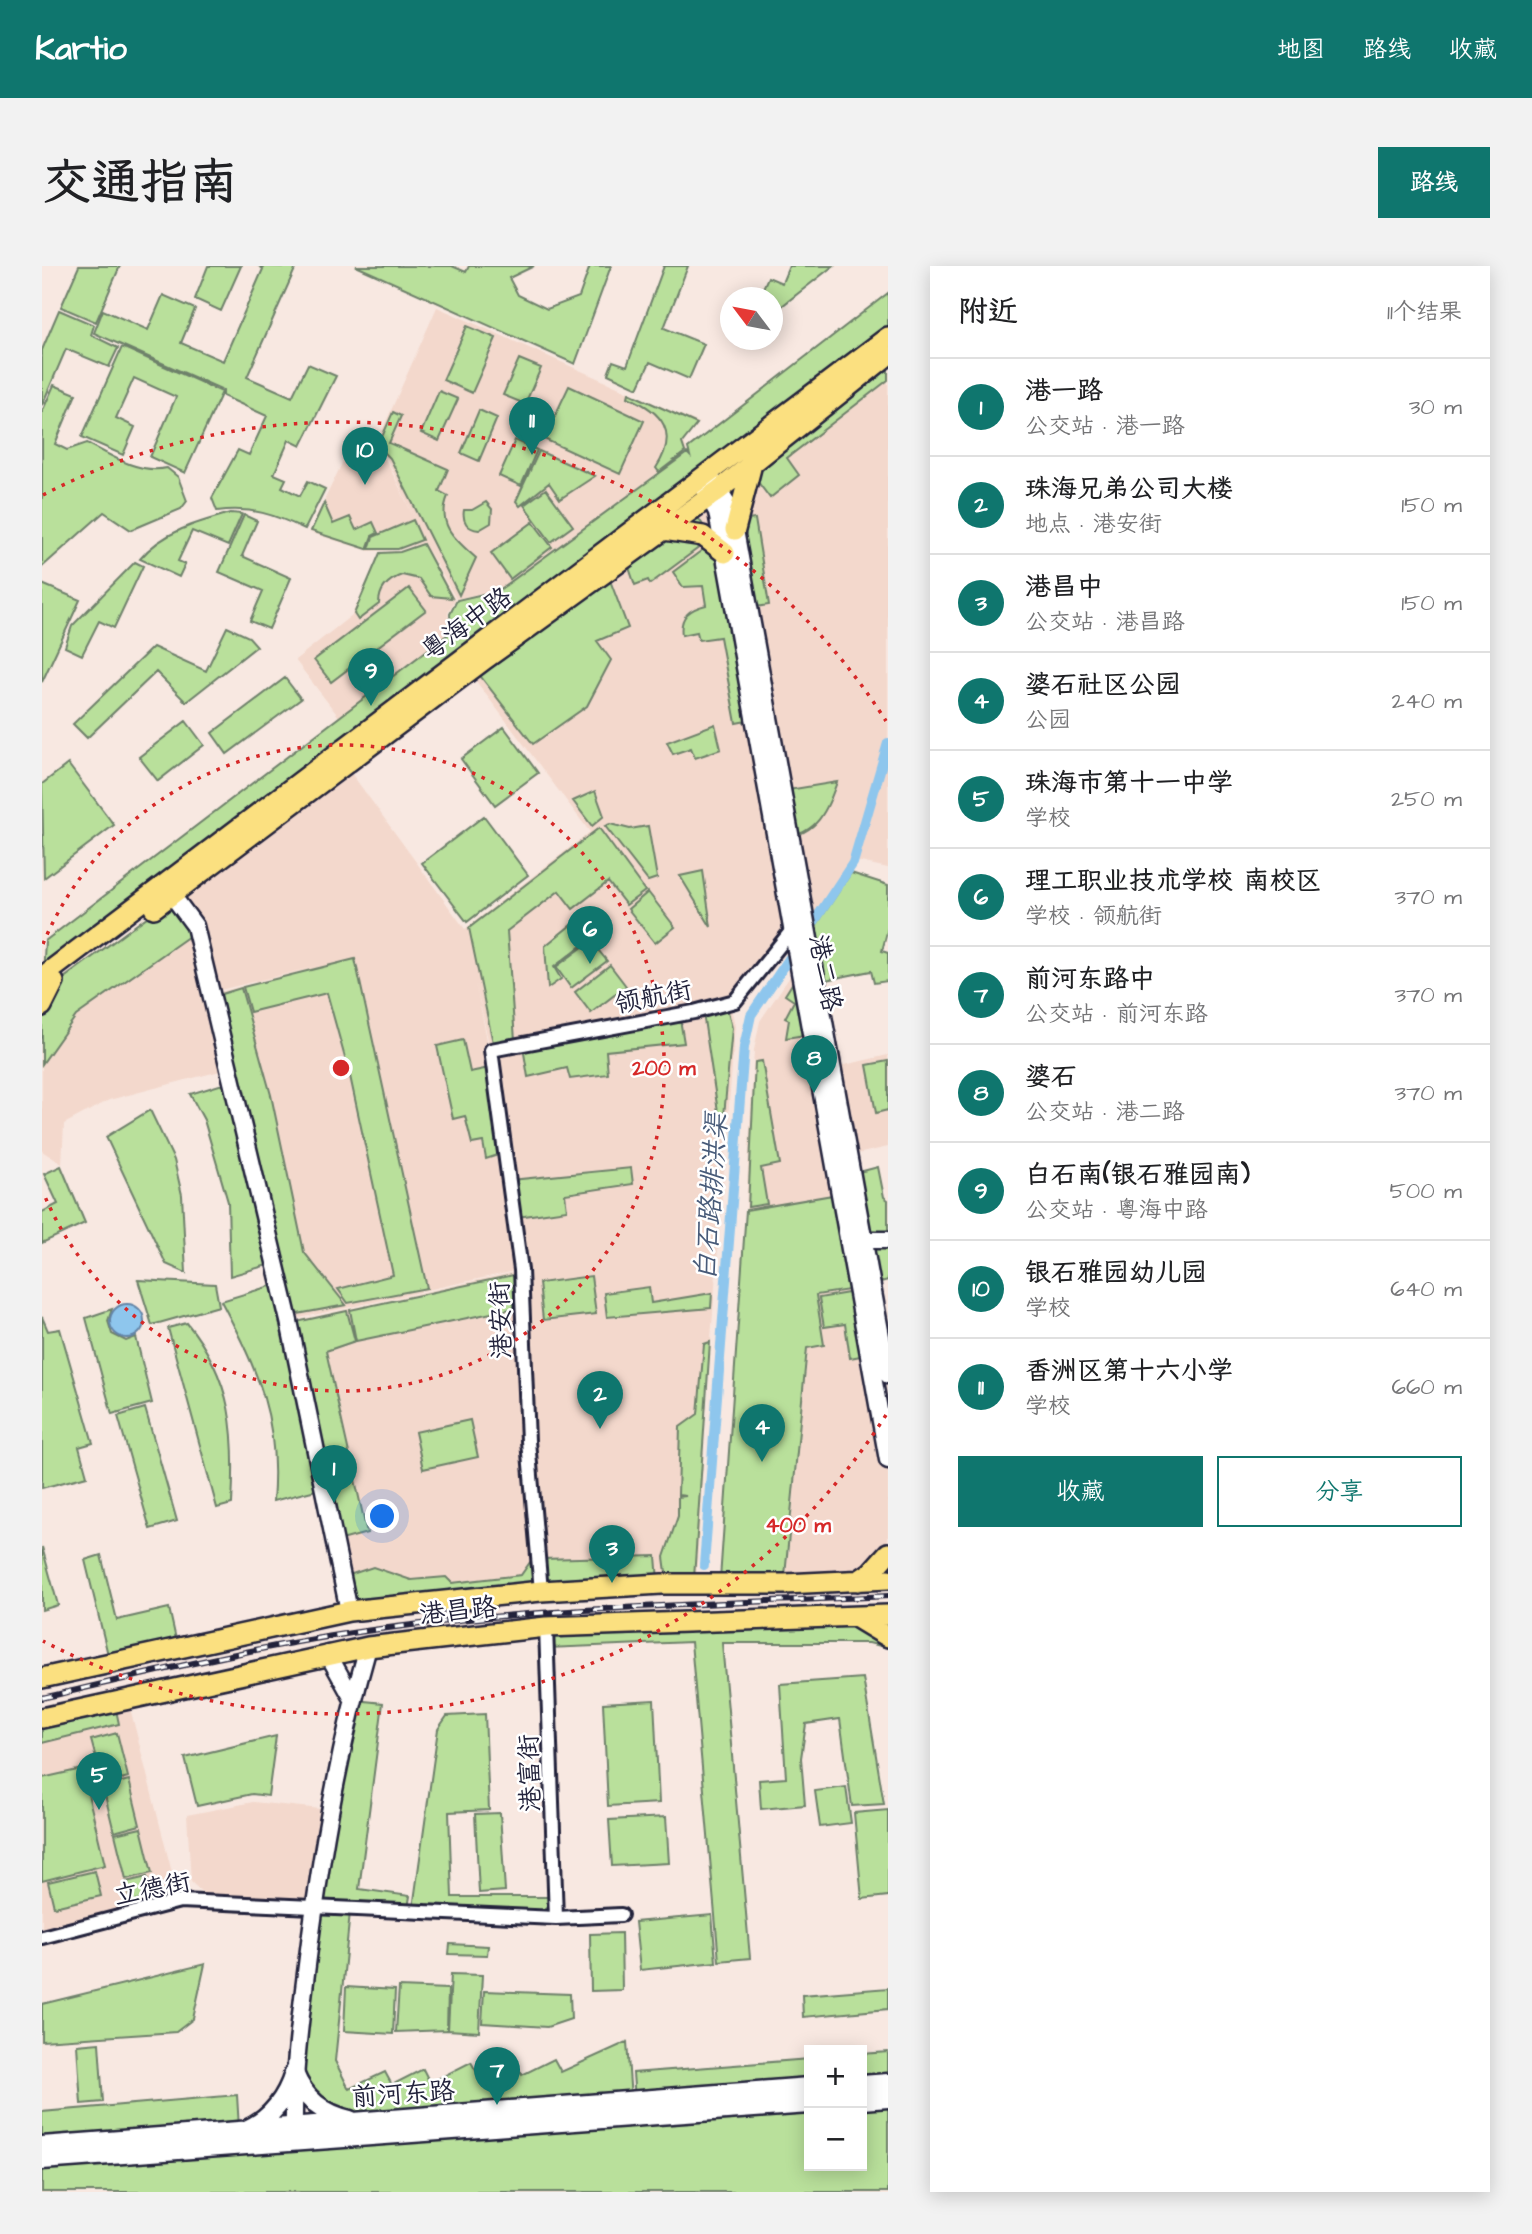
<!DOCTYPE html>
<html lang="zh">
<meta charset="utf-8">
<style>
:root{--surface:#fff;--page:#f2f2f2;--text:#202124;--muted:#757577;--line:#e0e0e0;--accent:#0f766e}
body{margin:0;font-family:"Architects Daughter","LXGW WenKai TC",sans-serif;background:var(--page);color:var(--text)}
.controls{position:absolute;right:21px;bottom:21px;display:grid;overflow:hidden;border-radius:0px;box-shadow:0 4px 18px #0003}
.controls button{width:63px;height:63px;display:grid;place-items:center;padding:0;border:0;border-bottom:2px solid var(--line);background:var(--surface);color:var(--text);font:35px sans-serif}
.compass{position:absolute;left:678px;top:21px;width:63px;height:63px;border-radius:50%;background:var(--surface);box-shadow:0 4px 18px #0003;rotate:302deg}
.you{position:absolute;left:341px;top:1251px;width:24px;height:24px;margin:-18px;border:5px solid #fff;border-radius:50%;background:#1a73e8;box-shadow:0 0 0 10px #1a73e833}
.badge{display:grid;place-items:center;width:46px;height:46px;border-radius:50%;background:var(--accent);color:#fff;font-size:23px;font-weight:700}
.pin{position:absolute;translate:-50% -58px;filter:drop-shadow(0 2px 4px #0008)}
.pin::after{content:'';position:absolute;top:37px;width:24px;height:21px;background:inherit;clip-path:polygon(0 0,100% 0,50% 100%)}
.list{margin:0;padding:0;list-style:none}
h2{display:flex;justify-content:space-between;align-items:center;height:91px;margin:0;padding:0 28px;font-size:30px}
h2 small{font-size:23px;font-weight:400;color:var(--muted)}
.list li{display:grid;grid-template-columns:46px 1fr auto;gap:21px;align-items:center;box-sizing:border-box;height:98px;padding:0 28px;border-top:2px solid var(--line)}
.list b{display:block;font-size:26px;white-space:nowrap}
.list p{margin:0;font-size:23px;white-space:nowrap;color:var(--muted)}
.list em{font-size:23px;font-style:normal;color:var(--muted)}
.actions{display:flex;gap:14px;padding:21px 28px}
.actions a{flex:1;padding:16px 0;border:2px solid var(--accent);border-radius:0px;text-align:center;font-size:24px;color:var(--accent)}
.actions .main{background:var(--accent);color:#fff}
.map{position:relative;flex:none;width:846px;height:1926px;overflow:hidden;border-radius:0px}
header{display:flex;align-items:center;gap:42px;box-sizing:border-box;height:98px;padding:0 35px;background:var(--accent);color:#fff}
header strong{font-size:33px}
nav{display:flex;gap:38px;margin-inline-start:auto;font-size:24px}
.intro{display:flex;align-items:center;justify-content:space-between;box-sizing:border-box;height:168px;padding:0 42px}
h1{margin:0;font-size:49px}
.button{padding:18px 32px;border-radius:0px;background:var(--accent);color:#fff;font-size:24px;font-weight:700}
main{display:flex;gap:42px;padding:0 42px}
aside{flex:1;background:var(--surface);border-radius:0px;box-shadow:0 4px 18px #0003}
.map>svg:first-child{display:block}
</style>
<header>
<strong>Kartio</strong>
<nav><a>地图</a><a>路线</a><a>收藏</a></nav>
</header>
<div class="intro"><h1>交通指南</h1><a class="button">路线</a></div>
<main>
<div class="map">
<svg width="846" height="1926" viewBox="0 0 846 1926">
<rect width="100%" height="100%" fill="#f8e8e1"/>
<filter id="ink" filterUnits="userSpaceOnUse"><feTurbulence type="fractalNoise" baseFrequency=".0143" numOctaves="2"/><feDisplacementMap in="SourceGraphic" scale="14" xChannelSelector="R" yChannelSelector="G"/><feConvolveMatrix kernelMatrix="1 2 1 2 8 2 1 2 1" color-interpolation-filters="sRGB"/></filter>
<g filter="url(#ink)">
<!-- built -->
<path fill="#f3d8cc" d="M 395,41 L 657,157 L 642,176 L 645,186 L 448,330 L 441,327 L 414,333 L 383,278 L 413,334 L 406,347 L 407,367 L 297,451 L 253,394 L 310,349 L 338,286 L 357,285 L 383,276 L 356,284 L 327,285 L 267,266 L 304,189 L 321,182 L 343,192 L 375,257 L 344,191 L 322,182 L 335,176 Z
M 846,89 L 846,472 L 810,597 L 757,676 L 678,217 Z
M 676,217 L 751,657 L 692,734 L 448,783 L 434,718 L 447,784 L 478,1004 L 380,1025 L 304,692 L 379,1026 L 248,1054 L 170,728 L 281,699 L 170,726 L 132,629 L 304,500 L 423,663 L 548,566 L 427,406 Z
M 846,483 L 846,602 L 814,595 Z
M 130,631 L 152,661 L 186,803 L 67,834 L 22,858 L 20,898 L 0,885 L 0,742 L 13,717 Z
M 757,697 L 802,927 L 704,944 L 712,784 L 718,755 Z
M 688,737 L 693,760 L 666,1112 L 654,1314 L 498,1324 L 308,1343 L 248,1056 L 478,1005 L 449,784 Z
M 846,789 L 846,881 L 797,892 L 780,804 Z
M 820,1022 L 846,1172 L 846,1305 L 744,1310 L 766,1082 L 782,1078 L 774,1029 Z
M 86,1434 L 137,1634 L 0,1670 L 0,1454 Z
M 211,1536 L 289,1544 L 272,1639 L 168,1634 L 149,1616 L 145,1549 Z"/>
<!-- green -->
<path fill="#b9e09b" stroke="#6e816b" stroke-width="2" d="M 37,0 L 78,0 L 54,56 L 19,41 Z
M 166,0 L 199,0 L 179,45 L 153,33 Z
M 217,0 L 254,1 L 205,111 L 250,131 L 266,98 L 294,110 L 259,180 L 247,174 L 232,208 L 244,213 L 240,221 L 258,230 L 266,215 L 283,223 L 263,263 C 233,249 209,240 175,245 L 170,232 L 196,184 L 207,189 L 225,150 L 181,130 L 181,124 L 52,67 L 61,44 L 106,64 L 121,29 L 153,43 L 139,77 L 181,95 L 221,3 Z
M 314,0 L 410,0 L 424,6 L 427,0 L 492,0 L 467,12 L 476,29 L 505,43 L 537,31 L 548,0 L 569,0 L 533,98 Z
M 622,0 L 646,0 L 622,62 L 662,78 L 647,113 L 608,96 L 596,122 L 566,108 L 571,95 L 585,100 Z
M 747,0 L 791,0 L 731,47 L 730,32 L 717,31 L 726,11 L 740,17 Z
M 846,27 L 846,69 L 662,210 L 655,202 L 661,210 L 1,709 L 3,675 L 409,366 L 408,348 L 415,334 L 441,328 L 449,330 L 645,187 L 648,190 L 646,182 Z
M 17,44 L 52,59 L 49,69 L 76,82 L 67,101 L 24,83 L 0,139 L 0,84 Z
M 425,60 L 454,72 L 430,127 L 401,114 Z
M 80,81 L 180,126 L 143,207 L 108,191 L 134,131 L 92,112 L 74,152 L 93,161 L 81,189 L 40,171 Z
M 846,91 L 846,114 L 745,192 L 757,209 L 728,232 L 703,199 Z
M 477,93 L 499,102 L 483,138 L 461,129 Z
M 12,119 L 34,128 L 13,178 L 25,184 L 45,177 C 69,190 97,208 125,202 L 136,211 L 145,235 L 139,243 L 89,264 L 62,246 L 0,301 L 0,146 Z
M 527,120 L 602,155 L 578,208 L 502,173 Z
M 397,125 L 416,133 L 397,175 L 379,167 Z
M 587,127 L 655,158 L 640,177 L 643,186 L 617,206 L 614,202 C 637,167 621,146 586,131 Z
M 437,144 L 455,152 L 437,195 L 419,187 Z
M 351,146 L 359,150 L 347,177 L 406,203 L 397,225 L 406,230 C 394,259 414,274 434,292 L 417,329 L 348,192 L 336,180 Z
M 473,174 L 495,184 L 479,220 L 457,210 Z
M 497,185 L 553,210 L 518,233 L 507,217 L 478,240 L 474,235 Z
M 504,223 L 531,260 L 509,276 L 482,239 Z
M 444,236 L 450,243 L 449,257 L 437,264 C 425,263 420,255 422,244 L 430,244 Z
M 282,237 L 291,258 L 308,251 L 314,264 L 331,256 L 336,267 L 330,270 L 325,283 L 269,265 Z
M 648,240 L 670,272 L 608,318 L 606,314 L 593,319 L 583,290 Z
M 189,247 L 200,248 L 186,280 L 150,265 L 136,295 L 143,298 L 137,311 L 98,293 C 120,266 156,256 189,247 Z
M 202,249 L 215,255 L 200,290 L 249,312 L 227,363 L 208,355 L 221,325 L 177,306 Z
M 713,253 L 727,339 L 701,343 L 687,257 Z
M 371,254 L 380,274 L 356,283 L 327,283 L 331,271 Z
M 491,256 L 510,281 L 468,313 L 449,287 Z
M 683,267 L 715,453 L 694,457 L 678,371 L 657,374 L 655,366 L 640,369 C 637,350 648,343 664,339 L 661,320 L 641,321 L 631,306 Z
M 381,278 L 410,332 L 389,330 L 377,313 L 360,309 C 346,314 337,323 337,338 L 316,354 L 312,348 L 338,287 L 358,286 Z
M 93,296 L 101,300 L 72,362 L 57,355 L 40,389 L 23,381 L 30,360 Z
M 566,309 L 586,362 L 555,375 L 569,394 L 545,440 L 491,478 L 436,407 Z
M 0,318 L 38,334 L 0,416 Z
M 367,322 L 384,344 L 289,416 L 272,394 Z
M 185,361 L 207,371 L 215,380 L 144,436 L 114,406 L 45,472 L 31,458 L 111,381 L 164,405 Z
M 243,412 L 259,433 L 185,488 L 170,467 Z
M 144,455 L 162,479 L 116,515 L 97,491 Z
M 673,458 L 679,483 L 653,492 L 649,482 L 631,488 L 625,476 Z
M 462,461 L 496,507 L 453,539 L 419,493 Z
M 26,498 L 72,559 L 2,612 L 0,518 Z
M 795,516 C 784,546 776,567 742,572 L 734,526 Z
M 553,525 L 562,550 L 550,560 L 531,535 Z
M 442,550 L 486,609 L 425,656 L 380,597 Z
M 568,558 L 588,563 L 606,560 L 615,612 L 606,615 L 563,560 Z
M 557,562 L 603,625 L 584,639 L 566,616 L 531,643 L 517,625 L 465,665 L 473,774 L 451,777 L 427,662 Z
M 661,605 L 669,661 L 638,610 Z
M 809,607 L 846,619 L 846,662 L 840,685 L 846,687 L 846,715 L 832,717 L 829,705 L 768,717 L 760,681 Z
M 606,626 L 633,661 L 613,677 L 586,643 Z
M 128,634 L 150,668 L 34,750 L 0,798 L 0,746 L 14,718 Z
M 544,647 L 558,665 L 512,701 L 519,713 L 506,722 L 503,680 Z
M 549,675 L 565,695 L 529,722 L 514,701 Z
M 313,693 L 385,1022 L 306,1037 L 296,1023 L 351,1009 L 308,810 L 285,727 L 208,746 L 201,721 Z
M 568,699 L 584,720 L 549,747 L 533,726 Z
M 757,707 L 769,768 L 744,772 L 747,754 L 743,752 L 752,735 L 743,729 Z
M 199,722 L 229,829 L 262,986 L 304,1039 L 250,1049 L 173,730 Z
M 685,741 L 690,762 L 680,872 L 661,747 Z
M 638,753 L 642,777 L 564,785 L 566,808 L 528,813 L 525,802 L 486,811 L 481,781 Z
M 421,774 L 428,806 L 447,802 L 459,888 L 444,893 L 441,876 L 430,878 L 423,850 L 411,853 L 395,780 Z
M 720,795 L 738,898 L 719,902 L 725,938 L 706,941 L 713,796 Z
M 846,795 L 846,844 L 834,847 L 825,799 Z
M 184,817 L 229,998 L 188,1010 L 186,936 L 162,854 L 148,828 Z
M 108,844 L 132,894 L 140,929 L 144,1007 L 124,998 L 64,871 Z
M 19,900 L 43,957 L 0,977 L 0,946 L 16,938 L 2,908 Z
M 836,901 L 842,931 L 846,934 L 846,970 L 814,968 L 802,910 Z
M 589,902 L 591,918 L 523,928 L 525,944 L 475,951 L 469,914 Z
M 802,927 L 820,1022 L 774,1029 L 782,1079 L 765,1082 L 743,1310 L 678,1313 L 704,944 Z
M 816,974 L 846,976 L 846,1014 L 825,1020 Z
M 476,1008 L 478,1041 L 314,1075 L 308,1044 Z
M 549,1010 L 554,1048 L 501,1054 L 497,1017 Z
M 96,1014 L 173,1018 L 177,1040 L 110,1059 Z
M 235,1018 L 278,1223 L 231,1235 C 238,1153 216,1105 179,1035 Z
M 607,1021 L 609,1037 L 670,1027 L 669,1042 L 565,1051 L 562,1027 Z
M 818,1025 L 829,1088 L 808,1092 L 803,1058 L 782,1061 L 777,1032 Z
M 70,1043 L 66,1055 L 70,1068 L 84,1075 L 94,1071 L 110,1137 L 70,1148 L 44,1052 Z
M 305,1045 L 313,1075 L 284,1085 L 325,1267 L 296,1275 L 250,1057 Z
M 0,1051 L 6,1065 L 18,1063 L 51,1177 L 37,1181 L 45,1210 L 0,1222 Z
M 145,1057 C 191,1114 194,1168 190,1238 L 175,1242 L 126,1062 Z
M 668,1076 L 652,1312 L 625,1314 L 622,1291 L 636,1250 L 636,1231 L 644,1230 L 636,1229 L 638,1161 L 656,1148 L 662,1078 Z
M 103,1142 L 135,1255 L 108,1263 L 76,1150 Z
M 428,1154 L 436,1191 L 381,1203 L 373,1166 Z
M 0,1281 L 16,1339 L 0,1344 Z
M 59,1289 L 75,1354 L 127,1342 L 135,1378 L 67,1393 L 43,1294 Z
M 493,1289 L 496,1323 L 310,1342 L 304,1310 L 331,1301 L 369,1314 L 404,1311 L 410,1317 L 479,1309 Z
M 614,1290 L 616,1315 L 501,1322 L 499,1293 Z
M 846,1349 L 846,1382 L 827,1377 L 680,1377 L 708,1692 L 677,1695 L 649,1376 L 506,1382 L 505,1362 Z
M 821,1412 L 842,1538 L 810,1540 L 798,1453 L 764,1458 L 759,1492 L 763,1539 L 719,1543 L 717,1514 L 744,1512 L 738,1418 Z
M 313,1434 L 341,1437 L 317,1623 L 368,1630 L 366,1642 L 276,1637 Z
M 612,1434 L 617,1537 L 566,1540 L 561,1437 Z
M 73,1439 L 77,1458 L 0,1477 L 0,1456 Z
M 443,1448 L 447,1544 L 407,1546 L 410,1631 L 510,1631 L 510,1649 L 371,1642 L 396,1463 L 405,1450 Z
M 75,1467 L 86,1511 L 61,1518 L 49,1474 Z
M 234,1470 L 226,1530 L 210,1528 L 155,1540 L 143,1492 Z
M 40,1503 L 63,1599 L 0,1615 L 0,1512 Z
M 87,1514 L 98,1559 L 72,1566 L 61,1521 Z
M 804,1521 L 809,1557 L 778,1561 L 773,1525 Z
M 846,1544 L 846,1630 L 820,1633 L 812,1547 Z
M 458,1547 L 463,1625 L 437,1627 L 433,1548 Z
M 624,1551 L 627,1597 L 570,1600 L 567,1554 Z
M 99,1562 L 110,1607 L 84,1613 L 73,1568 Z
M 53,1605 L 59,1630 L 12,1641 L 6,1616 Z
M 105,1611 L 110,1631 L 89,1636 L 84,1616 Z
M 274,1644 L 308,1646 L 293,1795 L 307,1823 L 343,1806 L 350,1819 L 381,1803 L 388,1817 L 429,1796 L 438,1812 L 473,1795 L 480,1809 L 512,1793 L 519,1806 L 585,1776 L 589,1834 L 296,1849 L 258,1818 Z
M 670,1649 L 674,1696 L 598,1704 L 593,1656 Z
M 579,1667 L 580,1724 L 549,1725 L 548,1668 Z
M 408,1678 L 446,1680 L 445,1689 L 407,1688 Z
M 163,1698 L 151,1753 L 134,1766 L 0,1775 L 0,1738 Z
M 409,1708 L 440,1709 L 437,1766 L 406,1764 Z
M 304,1721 L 353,1724 L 351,1768 L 302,1765 Z
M 357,1721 L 406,1723 L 405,1764 L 354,1766 Z
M 846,1722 L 846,1743 L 761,1751 L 760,1729 Z
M 442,1725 L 528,1728 L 529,1753 L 505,1761 L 440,1757 Z
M 57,1777 L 61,1836 L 39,1838 L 35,1779 Z
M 846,1786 L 846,1816 L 820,1817 L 820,1788 Z
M 767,1793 L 767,1820 L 593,1834 L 591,1807 Z
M 846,1820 L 846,1926 L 0,1926 L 0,1880 L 767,1824 L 767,1900 L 820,1900 L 820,1821 Z
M 195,1829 L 197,1862 L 0,1876 L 0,1846 Z"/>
<!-- water -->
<path fill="#8ec6ed" stroke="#6384a6" stroke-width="2" d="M68 1055a17 17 0 1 1 34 0a17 17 0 1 1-34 0Z"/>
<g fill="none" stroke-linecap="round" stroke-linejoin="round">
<!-- canal -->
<path stroke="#8ec6ed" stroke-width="10" d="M 766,665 L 811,597 L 846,477
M 662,1299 L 702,781 L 709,749 L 755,681"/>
<!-- minor casing -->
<g stroke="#22223b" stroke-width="18">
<path id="minor" d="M 499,1325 L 486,1175 L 479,1004 L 449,784 L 652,746 L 693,735 L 750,664
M 514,1652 L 579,1649
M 0,1671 L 138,1635 L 514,1652 L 504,1361"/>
</g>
<!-- tertiary casing -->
<g stroke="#22223b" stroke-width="21">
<path id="tertiary" d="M 672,216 L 685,237 L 693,264 L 846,1109
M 661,220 L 675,246 L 846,1194
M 130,629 L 153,660 L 247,1055 L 307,1345
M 813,974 L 846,974
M 286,1388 L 311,1433
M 252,1862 C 251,1804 259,1748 266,1691 C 279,1587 297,1481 326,1381"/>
</g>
<!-- secondary casing -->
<g stroke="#22223b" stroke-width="23">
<path id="secondary" d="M 252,1807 C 262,1833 281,1848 308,1854
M 820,1819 L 846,1817
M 820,1834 L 846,1832
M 206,1863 C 229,1853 245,1831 252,1807
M 0,1880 L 767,1821
M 0,1894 L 767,1838"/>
</g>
<!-- primary casing -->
<g stroke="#22223b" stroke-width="24">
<path id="primary" d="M 816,1315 L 829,1306 L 846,1287
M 813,1351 L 846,1371
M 0,1412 L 307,1345 L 499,1325 L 620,1318 L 743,1318 L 846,1313
M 0,1452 L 326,1381 L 504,1361 L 846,1349"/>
</g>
<!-- trunk casing -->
<g stroke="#22223b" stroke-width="24">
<path id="trunk" d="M 622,264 L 661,270 L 683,287
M 693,264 L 710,198
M 112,642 L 442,394 L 677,224 L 846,89
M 0,711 L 846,71
M 0,740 L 12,716"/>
</g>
<!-- minor -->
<use href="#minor" stroke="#fff" stroke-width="12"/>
<!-- tertiary -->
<use href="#tertiary" stroke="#fff" stroke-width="16"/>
<!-- secondary -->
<use href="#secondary" stroke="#fff" stroke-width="18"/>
<!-- primary -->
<use href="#primary" stroke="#fbe080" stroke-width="19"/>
<!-- trunk -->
<use href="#trunk" stroke="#fbe080" stroke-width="19"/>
<!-- rail casing -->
<g stroke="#22223b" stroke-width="6">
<path id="rail" d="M 0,1432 C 112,1406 224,1378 338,1363 C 506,1341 677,1338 846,1330"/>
</g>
<!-- rail -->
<use href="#rail" stroke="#fff" stroke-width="3.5" stroke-dasharray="10" stroke-linecap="butt"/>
</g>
</g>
<!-- distance rings -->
<g fill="none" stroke="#d62828" stroke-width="3.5" stroke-dasharray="3.5 7">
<path d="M1 678A323 323 0 1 1 1 926"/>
<path d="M844 1149A646 646 0 0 1 1 1375M1 229A646 646 0 0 1 844 455"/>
</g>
<g text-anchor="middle" stroke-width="5" stroke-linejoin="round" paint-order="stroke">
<!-- street labels -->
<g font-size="26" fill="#22223b" stroke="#fff">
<text transform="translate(424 357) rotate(-36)" y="9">粤海中路</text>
<text transform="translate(784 707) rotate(79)" y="9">港二路</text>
<text transform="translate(611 730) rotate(-11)" y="9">领航街</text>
<text transform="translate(458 1054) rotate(-92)" y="9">港安街</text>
<text transform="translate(416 1344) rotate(-6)" y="9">港昌路</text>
<text transform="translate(487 1507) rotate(-92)" y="9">港富街</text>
<text transform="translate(110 1622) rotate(-11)" y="9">立德街</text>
<text transform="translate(361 1827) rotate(-4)" y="9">前河东路</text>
</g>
<!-- water labels -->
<g font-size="28" font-style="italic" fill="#485b79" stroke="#fff">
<text transform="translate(668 931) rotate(-86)" y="10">白石路排洪渠</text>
</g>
</g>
<circle cx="299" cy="802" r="10" fill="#d62828" stroke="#fff" stroke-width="3.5"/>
<g font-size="21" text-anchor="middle" font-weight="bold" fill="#d62828" stroke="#fff" stroke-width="5" stroke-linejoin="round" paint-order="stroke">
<text x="622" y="809">200 m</text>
<text x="756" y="1266">400 m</text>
</g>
</svg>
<div class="controls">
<button>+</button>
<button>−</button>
</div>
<svg class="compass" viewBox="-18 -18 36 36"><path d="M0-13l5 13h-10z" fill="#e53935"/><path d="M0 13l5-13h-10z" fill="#757577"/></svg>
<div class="you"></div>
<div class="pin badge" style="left:292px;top:1237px">1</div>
<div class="pin badge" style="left:558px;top:1163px">2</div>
<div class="pin badge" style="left:570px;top:1317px">3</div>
<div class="pin badge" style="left:720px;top:1196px">4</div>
<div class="pin badge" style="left:57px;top:1544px">5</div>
<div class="pin badge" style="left:548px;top:698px">6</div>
<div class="pin badge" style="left:455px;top:1839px">7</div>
<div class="pin badge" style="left:772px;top:827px">8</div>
<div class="pin badge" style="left:329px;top:440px">9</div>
<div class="pin badge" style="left:323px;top:219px">10</div>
<div class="pin badge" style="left:490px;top:189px">11</div>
</div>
<aside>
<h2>附近<small>11个结果</small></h2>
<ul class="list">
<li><span class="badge">1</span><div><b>港一路</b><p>公交站 · 港一路</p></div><em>30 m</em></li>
<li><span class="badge">2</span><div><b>珠海兄弟公司大楼</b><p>地点 · 港安街</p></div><em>150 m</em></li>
<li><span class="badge">3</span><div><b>港昌中</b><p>公交站 · 港昌路</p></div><em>150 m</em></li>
<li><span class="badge">4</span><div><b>婆石社区公园</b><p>公园</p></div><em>240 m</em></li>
<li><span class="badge">5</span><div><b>珠海市第十一中学</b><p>学校</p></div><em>250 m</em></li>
<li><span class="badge">6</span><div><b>理工职业技术学校 南校区</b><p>学校 · 领航街</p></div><em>370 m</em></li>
<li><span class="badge">7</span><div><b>前河东路中</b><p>公交站 · 前河东路</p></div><em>370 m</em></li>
<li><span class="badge">8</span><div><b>婆石</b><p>公交站 · 港二路</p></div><em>370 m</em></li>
<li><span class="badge">9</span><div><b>白石南(银石雅园南)</b><p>公交站 · 粤海中路</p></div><em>500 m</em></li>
<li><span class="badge">10</span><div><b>银石雅园幼儿园</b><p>学校</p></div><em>640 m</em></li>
<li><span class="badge">11</span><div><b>香洲区第十六小学</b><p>学校</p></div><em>660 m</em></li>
</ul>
<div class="actions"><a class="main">收藏</a><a>分享</a></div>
</aside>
</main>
